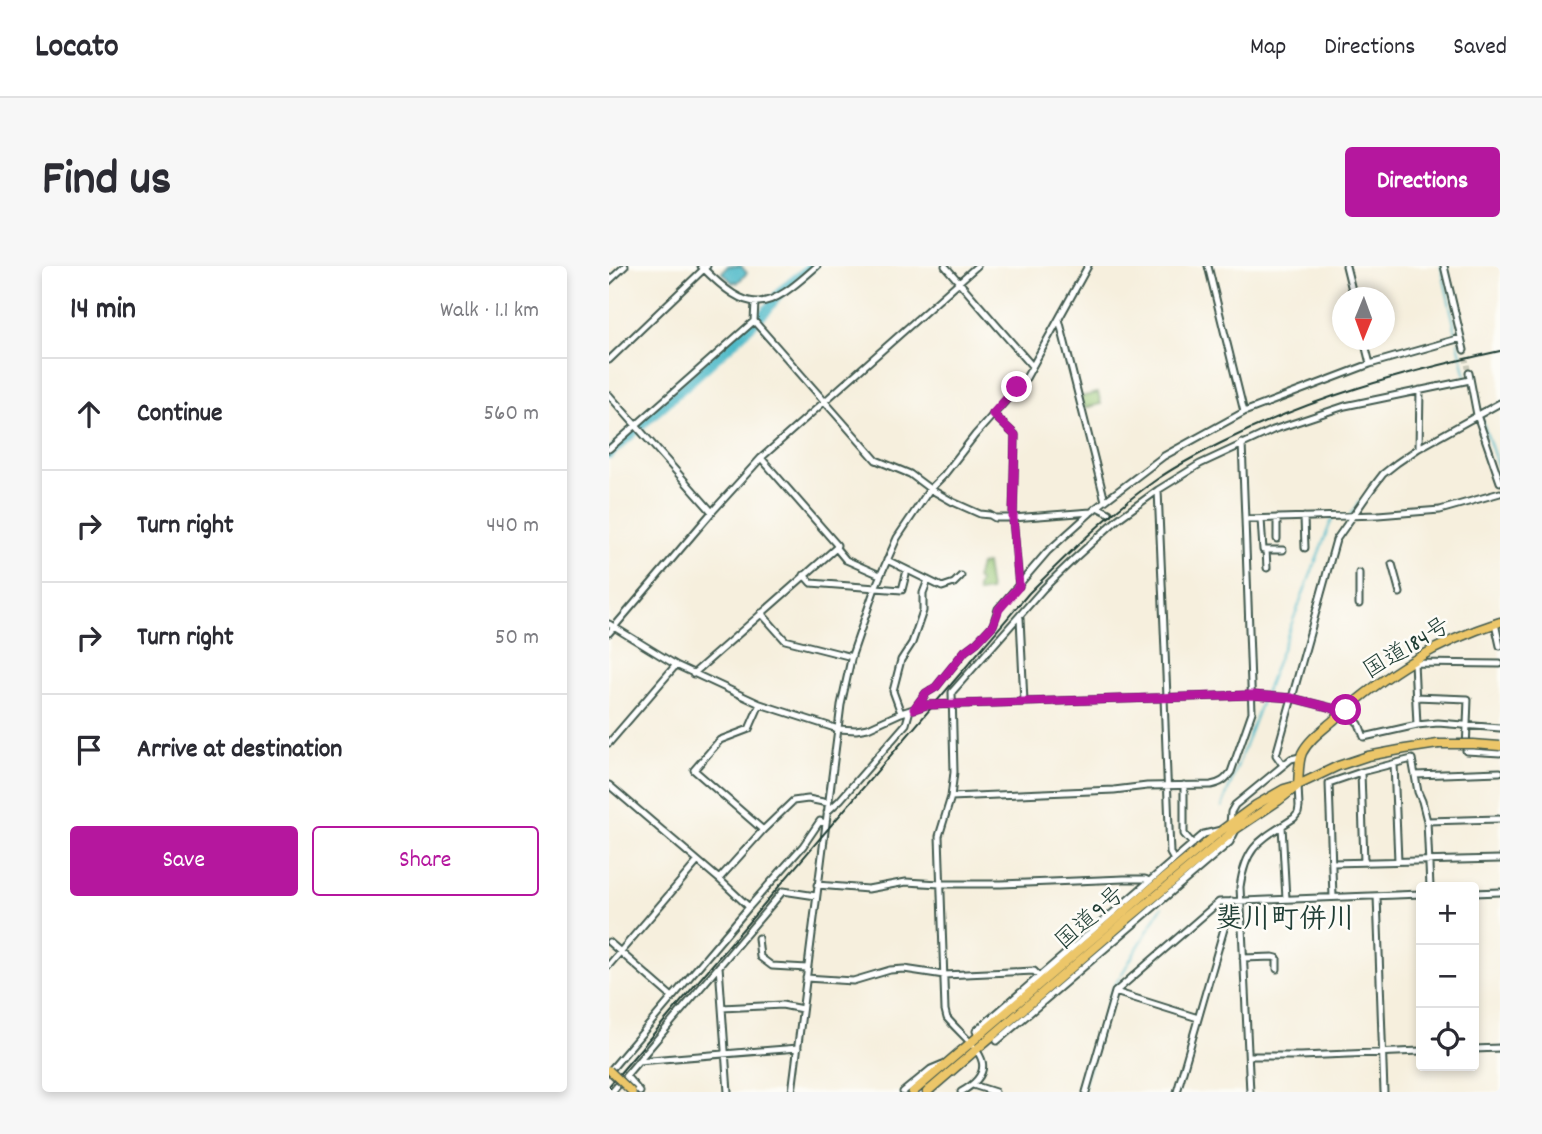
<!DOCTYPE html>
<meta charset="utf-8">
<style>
:root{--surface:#fff;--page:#f7f7f7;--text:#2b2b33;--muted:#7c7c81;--line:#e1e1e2;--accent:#b5179e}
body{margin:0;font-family:Dekko,"Klee One",sans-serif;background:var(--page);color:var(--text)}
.controls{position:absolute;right:21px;bottom:21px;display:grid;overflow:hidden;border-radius:7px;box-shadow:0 4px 10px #0003}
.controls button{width:63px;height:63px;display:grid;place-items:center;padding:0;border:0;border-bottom:2px solid var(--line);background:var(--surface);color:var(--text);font:35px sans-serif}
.compass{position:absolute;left:723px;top:21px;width:63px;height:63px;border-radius:50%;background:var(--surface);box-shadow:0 4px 10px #0003;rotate:181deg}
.stop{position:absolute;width:21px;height:21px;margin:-16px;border:5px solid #b5179e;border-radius:50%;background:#fff}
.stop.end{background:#b5179e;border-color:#fff;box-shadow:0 2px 7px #0008}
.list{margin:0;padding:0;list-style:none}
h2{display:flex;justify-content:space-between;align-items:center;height:91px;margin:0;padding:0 28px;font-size:30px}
h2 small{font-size:23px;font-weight:400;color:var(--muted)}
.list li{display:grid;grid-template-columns:46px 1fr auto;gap:21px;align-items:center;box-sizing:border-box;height:112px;padding:0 28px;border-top:2px solid var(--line)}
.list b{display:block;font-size:26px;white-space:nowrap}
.list em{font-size:23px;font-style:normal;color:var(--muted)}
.actions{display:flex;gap:14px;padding:21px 28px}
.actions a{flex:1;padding:16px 0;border:2px solid var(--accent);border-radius:7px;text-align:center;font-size:24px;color:var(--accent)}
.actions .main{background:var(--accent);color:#fff}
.icon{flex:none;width:38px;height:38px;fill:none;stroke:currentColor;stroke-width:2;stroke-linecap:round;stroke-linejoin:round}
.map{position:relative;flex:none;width:891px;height:826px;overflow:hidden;border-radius:7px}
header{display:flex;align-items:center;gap:42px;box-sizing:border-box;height:98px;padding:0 35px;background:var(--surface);border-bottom:2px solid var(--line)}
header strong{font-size:33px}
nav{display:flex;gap:38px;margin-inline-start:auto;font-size:24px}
.intro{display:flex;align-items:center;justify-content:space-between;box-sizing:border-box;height:168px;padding:0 42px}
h1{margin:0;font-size:49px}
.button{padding:18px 32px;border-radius:7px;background:var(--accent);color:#fff;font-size:24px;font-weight:700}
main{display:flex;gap:42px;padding:0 42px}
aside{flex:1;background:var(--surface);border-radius:7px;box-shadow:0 4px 10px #0003}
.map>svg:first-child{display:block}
</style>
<header>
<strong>Locato</strong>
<nav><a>Map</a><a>Directions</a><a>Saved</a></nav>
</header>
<div class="intro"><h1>Find us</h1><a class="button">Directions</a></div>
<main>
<aside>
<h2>14 min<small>Walk · 1.1 km</small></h2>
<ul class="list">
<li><svg class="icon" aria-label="ahead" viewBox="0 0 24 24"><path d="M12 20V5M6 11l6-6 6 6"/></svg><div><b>Continue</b></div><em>560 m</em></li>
<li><svg class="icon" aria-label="right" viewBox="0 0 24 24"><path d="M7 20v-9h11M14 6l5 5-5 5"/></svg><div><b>Turn right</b></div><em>440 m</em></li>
<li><svg class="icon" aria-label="right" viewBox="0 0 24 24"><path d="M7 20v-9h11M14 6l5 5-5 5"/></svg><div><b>Turn right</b></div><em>50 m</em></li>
<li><svg class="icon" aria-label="arrive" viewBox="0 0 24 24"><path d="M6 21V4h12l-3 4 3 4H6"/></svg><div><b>Arrive at destination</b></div></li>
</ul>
<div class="actions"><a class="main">Save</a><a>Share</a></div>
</aside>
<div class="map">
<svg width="891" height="826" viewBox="0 0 891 826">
<rect width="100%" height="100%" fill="#fdfcf7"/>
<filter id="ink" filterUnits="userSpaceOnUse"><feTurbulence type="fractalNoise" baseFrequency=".0143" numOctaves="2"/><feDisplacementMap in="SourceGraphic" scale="14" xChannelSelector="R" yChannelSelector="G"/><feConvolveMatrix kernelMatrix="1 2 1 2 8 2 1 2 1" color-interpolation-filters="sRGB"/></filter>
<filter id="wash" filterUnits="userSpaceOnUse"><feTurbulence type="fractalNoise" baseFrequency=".00686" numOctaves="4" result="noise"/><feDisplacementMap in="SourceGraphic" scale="28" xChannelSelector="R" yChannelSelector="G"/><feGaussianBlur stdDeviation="1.57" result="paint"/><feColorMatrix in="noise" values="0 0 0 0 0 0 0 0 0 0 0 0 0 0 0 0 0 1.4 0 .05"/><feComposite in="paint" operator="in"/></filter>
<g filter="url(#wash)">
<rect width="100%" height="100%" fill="#f6efdd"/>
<!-- green -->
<path fill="#98c776" stroke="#5c8255" stroke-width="2" d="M 489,127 L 492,138 L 475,142 L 471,131 Z
M 377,298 L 381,325 L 369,327 L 368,322 L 370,315 L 367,313 L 371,299 Z"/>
<!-- water -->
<path fill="#4db9c8" stroke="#367b7e" stroke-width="2" d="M 119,0 L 132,0 L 138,7 L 128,17 L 126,15 L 124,17 L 113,6 Z"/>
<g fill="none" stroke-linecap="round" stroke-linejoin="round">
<!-- stream -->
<path stroke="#4db9c8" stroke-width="2" d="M 832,0 L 848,71
M 849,76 L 857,111
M 868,139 L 891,207
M 741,249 L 750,236
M 656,427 L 723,253
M 613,541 L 654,432
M 473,826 L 502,726 L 553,641"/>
<!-- river -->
<path stroke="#4db9c8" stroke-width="10" d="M 0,188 L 124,77 L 158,44 L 172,25 L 203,0"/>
</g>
</g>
<g filter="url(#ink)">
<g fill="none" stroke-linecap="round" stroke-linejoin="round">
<!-- minor-tunnel -->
<path stroke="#cbcbbb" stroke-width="5" stroke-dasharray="5 2.5" stroke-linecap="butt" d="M 855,84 L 860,107"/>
<!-- minor casing -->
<g stroke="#3f584d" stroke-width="9">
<path id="minor" d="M 92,0 C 142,51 158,45 208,0
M 336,0 L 423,100
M 599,0 L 635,146
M 737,0 L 745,32
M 835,0 L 855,84
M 0,15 L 16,0
M 450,53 L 496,235
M 145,55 L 267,194 L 301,208 L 321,223 L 344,236 L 371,248 L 381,249 L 386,252 L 404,252 L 482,246
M 755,74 L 761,98
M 0,94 L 98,0
M 860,107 L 868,149 L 891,216
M 0,129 L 103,246
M 384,148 L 406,169 L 404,252 L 410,320
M 633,177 L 636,253 L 769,249 L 831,244 L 891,227
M 810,182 L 811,124
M 0,183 L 145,55 L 146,36
M 152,192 L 228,279 L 227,282
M 549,224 L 558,431
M 488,241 L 500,247
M 695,251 L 696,282
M 668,252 L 668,273
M 652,253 L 654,284 L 674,284
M 657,284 L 658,302
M 278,294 L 333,321 L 345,317 L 352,310
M 783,298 L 791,327
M 750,307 L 750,338
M 195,309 L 202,317 L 293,324 L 298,304
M 152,347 L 176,374 L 243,391
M 411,352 L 415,436
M 886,357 L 891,380
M 0,358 L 67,399 L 151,438 L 229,463 L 247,464 L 259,462 L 292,447 L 317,439 L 643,429 L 683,432 L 723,442 L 729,445 L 737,444 L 750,458 L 755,471 L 808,459 L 829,457 L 891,462
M 0,367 L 103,246 L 152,192 L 368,0
M 805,396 L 808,459
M 805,397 L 891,398
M 84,408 L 227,282 L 237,294 L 271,309
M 555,431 L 561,587 L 565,594
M 806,431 L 859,433 L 857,485 L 891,487
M 151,438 L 140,463 L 111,474 L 85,504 L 154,564
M 306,442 L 317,427 L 327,421 L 356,385 L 368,376 L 384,359 L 389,343 L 438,286 L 488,241 L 555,190 L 635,146 L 761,98 L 852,72
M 292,447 L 284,425 L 292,394 L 303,377 L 314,345 L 314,327 L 319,314
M 0,477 L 67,399
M 785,498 L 789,595
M 674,499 L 667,489 L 727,274 L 764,221 L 774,208 L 788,197 L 810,182 L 891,137
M 752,506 L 755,596
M 806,509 L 891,506
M 0,519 L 110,613 L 140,641 L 0,806
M 575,519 L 575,568 L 584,578
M 342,531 L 505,524 L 538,520 L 602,519 C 612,517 616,514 622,506 L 643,446 L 636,253
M 218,546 L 231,534 L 297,458 L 301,444
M 818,555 L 891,553
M 621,558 L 622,546 L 626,539 L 682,493 L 691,491
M 673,560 L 677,633
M 723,597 L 891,593
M 110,613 L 154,564 L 184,535 L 199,533 L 219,537
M 208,619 L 259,623 L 297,616 L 331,618 L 392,618 L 515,613 L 536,613 L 540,615
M 865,627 L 891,626
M 768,630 L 775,826
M 724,631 L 720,517 L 752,506 L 803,493 L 809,526 L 813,535 L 818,555 L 821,621
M 140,641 L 194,580 L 211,555 L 216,557
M 149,672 L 151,691 L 163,700 L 198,702
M 0,676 L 63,731
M 634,692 L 664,691 L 668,692 L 668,703
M 0,699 L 89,595
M 110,700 L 119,826
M 197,712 L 244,715 L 281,704 L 295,703 L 335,709 L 425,705 L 430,710
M 506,726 L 589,752
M 113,742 L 173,739 L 193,743
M 367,765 L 595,568 L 612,564
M 388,775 L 621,576 L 626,566
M 865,783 L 891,782
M 640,790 L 692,790 L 812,785
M 29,795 L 189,782
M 17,810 L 31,826
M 364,819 L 386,826
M 3,826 L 174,625 L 207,630
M 183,826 L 232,439 L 243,389 L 266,322 L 288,272 L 321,223 L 335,209 L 366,169 L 417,112 L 479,0
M 294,826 L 322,803 L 334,798
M 352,826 C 398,800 360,778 338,752 L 336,744 L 330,570 L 342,531 L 345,506 L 343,426 L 434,323 L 465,293 L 509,253 L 549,224 L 591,198 L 664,164 L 736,140 L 861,114
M 477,826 L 506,726 L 610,636 L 812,628
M 568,826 L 623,635
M 641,826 L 631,621 C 637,578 652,574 685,552 L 689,547 L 690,541 L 689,519"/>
</g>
<!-- highway casing -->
<g stroke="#3f584d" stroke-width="11">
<path id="highway" d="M 689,519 C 690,509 689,497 693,487 C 700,473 715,463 726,453 C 778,407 825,377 891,356
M 304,826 L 543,622 L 613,564 L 647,539 L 675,523 L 689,519 L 729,500 L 759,490 L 796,483 L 829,478
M 318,826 L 519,653 L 627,563 L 669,535 L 687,521"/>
</g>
<!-- minor -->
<use href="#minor" stroke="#fff" stroke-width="5"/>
<!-- highway -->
<use href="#highway" stroke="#ecc669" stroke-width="8"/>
<!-- rail -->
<path stroke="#1f3d34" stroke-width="2" d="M 0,820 L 420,327 C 460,287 501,246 547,214 C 568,199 590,188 612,177 C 701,132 795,106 891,85"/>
<!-- major-bridge casing -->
<g stroke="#3f584d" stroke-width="10" stroke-linecap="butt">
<path id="major-bridge" d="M 0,804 L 23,826"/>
</g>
<!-- highway-bridge casing -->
<g stroke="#3f584d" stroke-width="11" stroke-linecap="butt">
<path id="highway-bridge" d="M 829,478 L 864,478 L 891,480"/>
</g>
<!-- major-bridge -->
<use href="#major-bridge" stroke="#ecc669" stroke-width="7"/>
<!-- highway-bridge -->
<use href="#highway-bridge" stroke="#ecc669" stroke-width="8"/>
</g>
</g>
<g fill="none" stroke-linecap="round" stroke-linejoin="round" filter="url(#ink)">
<!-- route -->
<path stroke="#b5179e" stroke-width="9" d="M 408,121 L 384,148 L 406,169 L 404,252 L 410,320 L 390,343 L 384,359 L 368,376 L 356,385 L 327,421 L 317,427 L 305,443 L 317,439 L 643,429 L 683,432 L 723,442 L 729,445 L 737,444"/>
</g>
<g text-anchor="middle" stroke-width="5" stroke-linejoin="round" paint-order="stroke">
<!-- street labels -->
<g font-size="24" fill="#1f3d34" stroke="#fdfcf7">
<text transform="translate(797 381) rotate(-31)" y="8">国道184号</text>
<text transform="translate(480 651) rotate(-41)" y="8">国道9号</text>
</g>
<!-- quarter labels -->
<g font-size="28" font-weight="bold" fill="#1f3d34" stroke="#fdfcf7">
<text x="676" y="661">斐川町併川</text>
</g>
</g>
</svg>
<div class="controls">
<button>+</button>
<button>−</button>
<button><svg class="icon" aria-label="locate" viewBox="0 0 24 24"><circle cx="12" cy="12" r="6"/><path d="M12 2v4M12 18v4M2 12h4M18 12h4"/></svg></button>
</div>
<svg class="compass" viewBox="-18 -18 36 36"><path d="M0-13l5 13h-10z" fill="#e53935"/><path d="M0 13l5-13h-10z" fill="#7c7c81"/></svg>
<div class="stop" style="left:737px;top:444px"></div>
<div class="stop end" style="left:408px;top:121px"></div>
</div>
</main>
